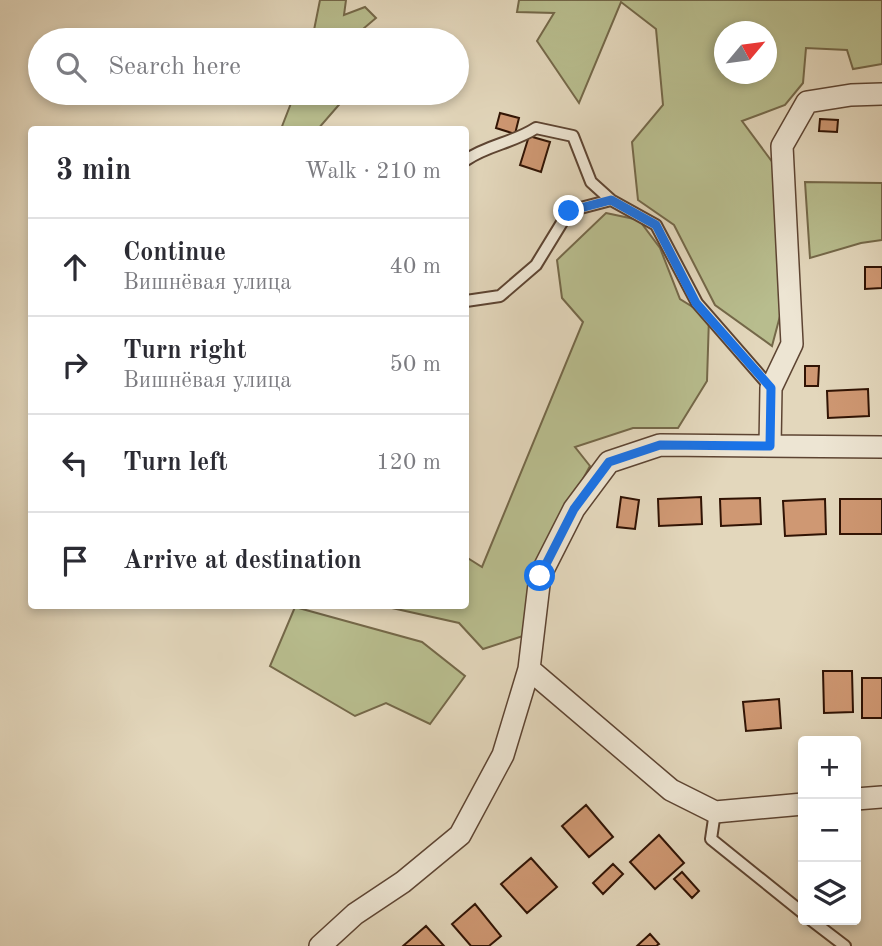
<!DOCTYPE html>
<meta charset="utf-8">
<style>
:root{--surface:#fff;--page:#f2f2f3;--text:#2b2b33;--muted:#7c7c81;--line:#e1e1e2}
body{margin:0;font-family:"Old Standard TT",serif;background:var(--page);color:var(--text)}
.controls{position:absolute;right:21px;bottom:21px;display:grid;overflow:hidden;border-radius:7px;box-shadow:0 4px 10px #0003}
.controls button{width:63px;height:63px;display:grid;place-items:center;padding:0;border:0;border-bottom:2px solid var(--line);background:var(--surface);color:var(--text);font:35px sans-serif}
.compass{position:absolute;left:714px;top:21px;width:63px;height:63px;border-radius:50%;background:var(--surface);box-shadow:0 4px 10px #0003;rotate:61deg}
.stop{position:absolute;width:21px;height:21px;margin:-16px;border:5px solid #1a73e8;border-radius:50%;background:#fff}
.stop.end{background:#1a73e8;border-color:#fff;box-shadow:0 2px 7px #0008}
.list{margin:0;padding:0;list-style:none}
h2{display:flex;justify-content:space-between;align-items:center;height:91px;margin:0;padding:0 28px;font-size:30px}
h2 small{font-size:23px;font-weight:400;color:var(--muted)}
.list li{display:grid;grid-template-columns:46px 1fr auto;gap:21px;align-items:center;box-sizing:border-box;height:98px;padding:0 28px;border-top:2px solid var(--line)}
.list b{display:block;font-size:26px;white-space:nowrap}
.list p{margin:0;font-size:23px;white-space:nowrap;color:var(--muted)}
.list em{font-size:23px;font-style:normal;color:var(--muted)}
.icon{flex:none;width:38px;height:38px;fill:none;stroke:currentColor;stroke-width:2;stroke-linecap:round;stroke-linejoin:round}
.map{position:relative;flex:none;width:882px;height:946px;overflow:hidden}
.search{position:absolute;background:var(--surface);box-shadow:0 4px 10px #0003;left:28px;top:28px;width:441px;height:77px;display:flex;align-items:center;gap:18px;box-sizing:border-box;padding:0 24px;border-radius:38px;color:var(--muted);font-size:26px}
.panel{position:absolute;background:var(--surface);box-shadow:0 4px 10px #0003;left:28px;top:126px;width:441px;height:483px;border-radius:7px}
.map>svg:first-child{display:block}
</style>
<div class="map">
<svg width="882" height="946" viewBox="0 0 882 946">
<rect width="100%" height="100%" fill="#e3d7bc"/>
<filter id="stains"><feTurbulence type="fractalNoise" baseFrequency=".00286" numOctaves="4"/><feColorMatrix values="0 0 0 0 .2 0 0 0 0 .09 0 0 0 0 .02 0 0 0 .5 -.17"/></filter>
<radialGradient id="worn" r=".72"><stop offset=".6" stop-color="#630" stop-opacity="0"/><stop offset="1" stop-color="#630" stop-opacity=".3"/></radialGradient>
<!-- green -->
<path fill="#b8bd8e" stroke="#746849" stroke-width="2" fill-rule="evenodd" d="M 320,0 L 346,0 L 344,15 L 365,7 L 376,18 L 350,40 L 312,40 Z
M 519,0 L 882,0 L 882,64 L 853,69 L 847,50 L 806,48 L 803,83 L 785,105 L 742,121 L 776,167 L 784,301 L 772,346 L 715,305 L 674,225 L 638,200 L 632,142 L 663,105 L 656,29 L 621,2 L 579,103 L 537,41 L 554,13 L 517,12 ZM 724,32 L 766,32 L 766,74 L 724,74 Z
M 295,93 L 342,93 L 344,99 L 318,129 L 281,129 Z
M 805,182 L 882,183 L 882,240 L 861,243 L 810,258 Z
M 606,213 L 639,220 L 660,248 L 680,299 L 709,317 L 707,381 L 678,428 L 633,428 L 575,447 L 590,466 L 529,579 L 523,636 L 483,649 L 459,623 L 383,606 L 466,606 L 466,557 L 482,567 L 583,322 L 562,298 L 557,260 Z
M 295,607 L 422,642 L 465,676 L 430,724 L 386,703 L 355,716 L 270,666 Z"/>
<!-- building -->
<path fill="#cf9873" stroke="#301304" stroke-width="2" d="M 500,113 L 519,118 L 515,134 L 496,128 Z
M 820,119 L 838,120 L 837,132 L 819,131 Z
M 529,136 L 550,142 L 541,172 L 520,165 Z
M 865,267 L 882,267 L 882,288 L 865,289 Z
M 805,366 L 819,366 L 818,386 L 805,386 Z
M 868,389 L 869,416 L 828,418 L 827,391 Z
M 621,497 L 639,500 L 635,529 L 617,527 Z
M 701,497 L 702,524 L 659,526 L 658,499 Z
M 760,498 L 761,524 L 721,526 L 720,499 Z
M 825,499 L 826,534 L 785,536 L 783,501 Z
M 840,499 L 882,499 L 882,534 L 840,534 Z
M 823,671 L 852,671 L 853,712 L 824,713 Z
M 862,678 L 882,678 L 882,718 L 862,718 Z
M 779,699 L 781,728 L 746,731 L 743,702 Z
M 586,805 L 613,837 L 589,857 L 562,826 Z
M 659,835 L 684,863 L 655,889 L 630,862 Z
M 531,858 L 557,887 L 527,913 L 501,884 Z
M 613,864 L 623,874 L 603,894 L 593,883 Z
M 682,872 L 699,891 L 692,898 L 674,879 Z
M 475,904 L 501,936 L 489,946 L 471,946 L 452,924 Z
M 426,926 L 444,946 L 403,946 Z
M 650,934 L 659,944 L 656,946 L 637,946 Z"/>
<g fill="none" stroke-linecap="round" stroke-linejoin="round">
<!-- lane casing -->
<g stroke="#5d4432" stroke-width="14">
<path id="lane" d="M 466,160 C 487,145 513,143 536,128 L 573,136 L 591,182 L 611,200 L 656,225 L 697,303 L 771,388
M 466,301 L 500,296 L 536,265 L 569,211 L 611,200
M 715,812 L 711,839 L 803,913
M 811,920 L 845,946"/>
</g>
<!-- street casing -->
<g stroke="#5d4432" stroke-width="24">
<path id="street" d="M 770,446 L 771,388 L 792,344 L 782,146 L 807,102 L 851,95 L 882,94
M 529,669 L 671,790 L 715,812 L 803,804
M 856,799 L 882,797
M 320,946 L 355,914 L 403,882 L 460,835 L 503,755 L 529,669 L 540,576 L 574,509 L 609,462 L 660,445 L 882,447"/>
</g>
<!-- lane -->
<use href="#lane" stroke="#ede5d3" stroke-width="10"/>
<!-- street -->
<use href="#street" stroke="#ede5d3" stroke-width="21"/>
</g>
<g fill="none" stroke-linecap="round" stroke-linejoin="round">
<!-- route -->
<path stroke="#1a73e8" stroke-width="9" d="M 540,576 L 574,509 L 609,462 L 660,445 L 770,446 L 771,388 L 696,303 L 656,225 L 611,200 L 569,211"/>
</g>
<rect width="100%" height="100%" filter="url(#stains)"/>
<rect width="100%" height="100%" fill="url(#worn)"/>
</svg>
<div class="controls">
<button>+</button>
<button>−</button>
<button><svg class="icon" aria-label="layers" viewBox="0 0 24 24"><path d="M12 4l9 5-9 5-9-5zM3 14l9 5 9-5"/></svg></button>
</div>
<svg class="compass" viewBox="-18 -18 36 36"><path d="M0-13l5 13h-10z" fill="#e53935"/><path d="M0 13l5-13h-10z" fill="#7c7c81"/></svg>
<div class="stop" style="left:540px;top:576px"></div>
<div class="stop end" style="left:569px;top:211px"></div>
<div class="search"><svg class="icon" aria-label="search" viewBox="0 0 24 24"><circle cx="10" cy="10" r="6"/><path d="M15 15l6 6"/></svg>Search here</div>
<section class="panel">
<h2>3 min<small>Walk · 210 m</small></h2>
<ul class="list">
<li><svg class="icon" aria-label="ahead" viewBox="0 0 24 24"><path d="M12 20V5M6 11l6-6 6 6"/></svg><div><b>Continue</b><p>Вишнёвая улица</p></div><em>40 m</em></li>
<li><svg class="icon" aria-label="right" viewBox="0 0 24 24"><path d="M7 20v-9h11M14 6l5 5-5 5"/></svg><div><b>Turn right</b><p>Вишнёвая улица</p></div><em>50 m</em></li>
<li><svg class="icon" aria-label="left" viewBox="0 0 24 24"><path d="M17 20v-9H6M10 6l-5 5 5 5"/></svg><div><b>Turn left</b></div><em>120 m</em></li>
<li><svg class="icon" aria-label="arrive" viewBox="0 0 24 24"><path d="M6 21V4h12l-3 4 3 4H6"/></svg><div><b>Arrive at destination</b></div></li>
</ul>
</section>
</div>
